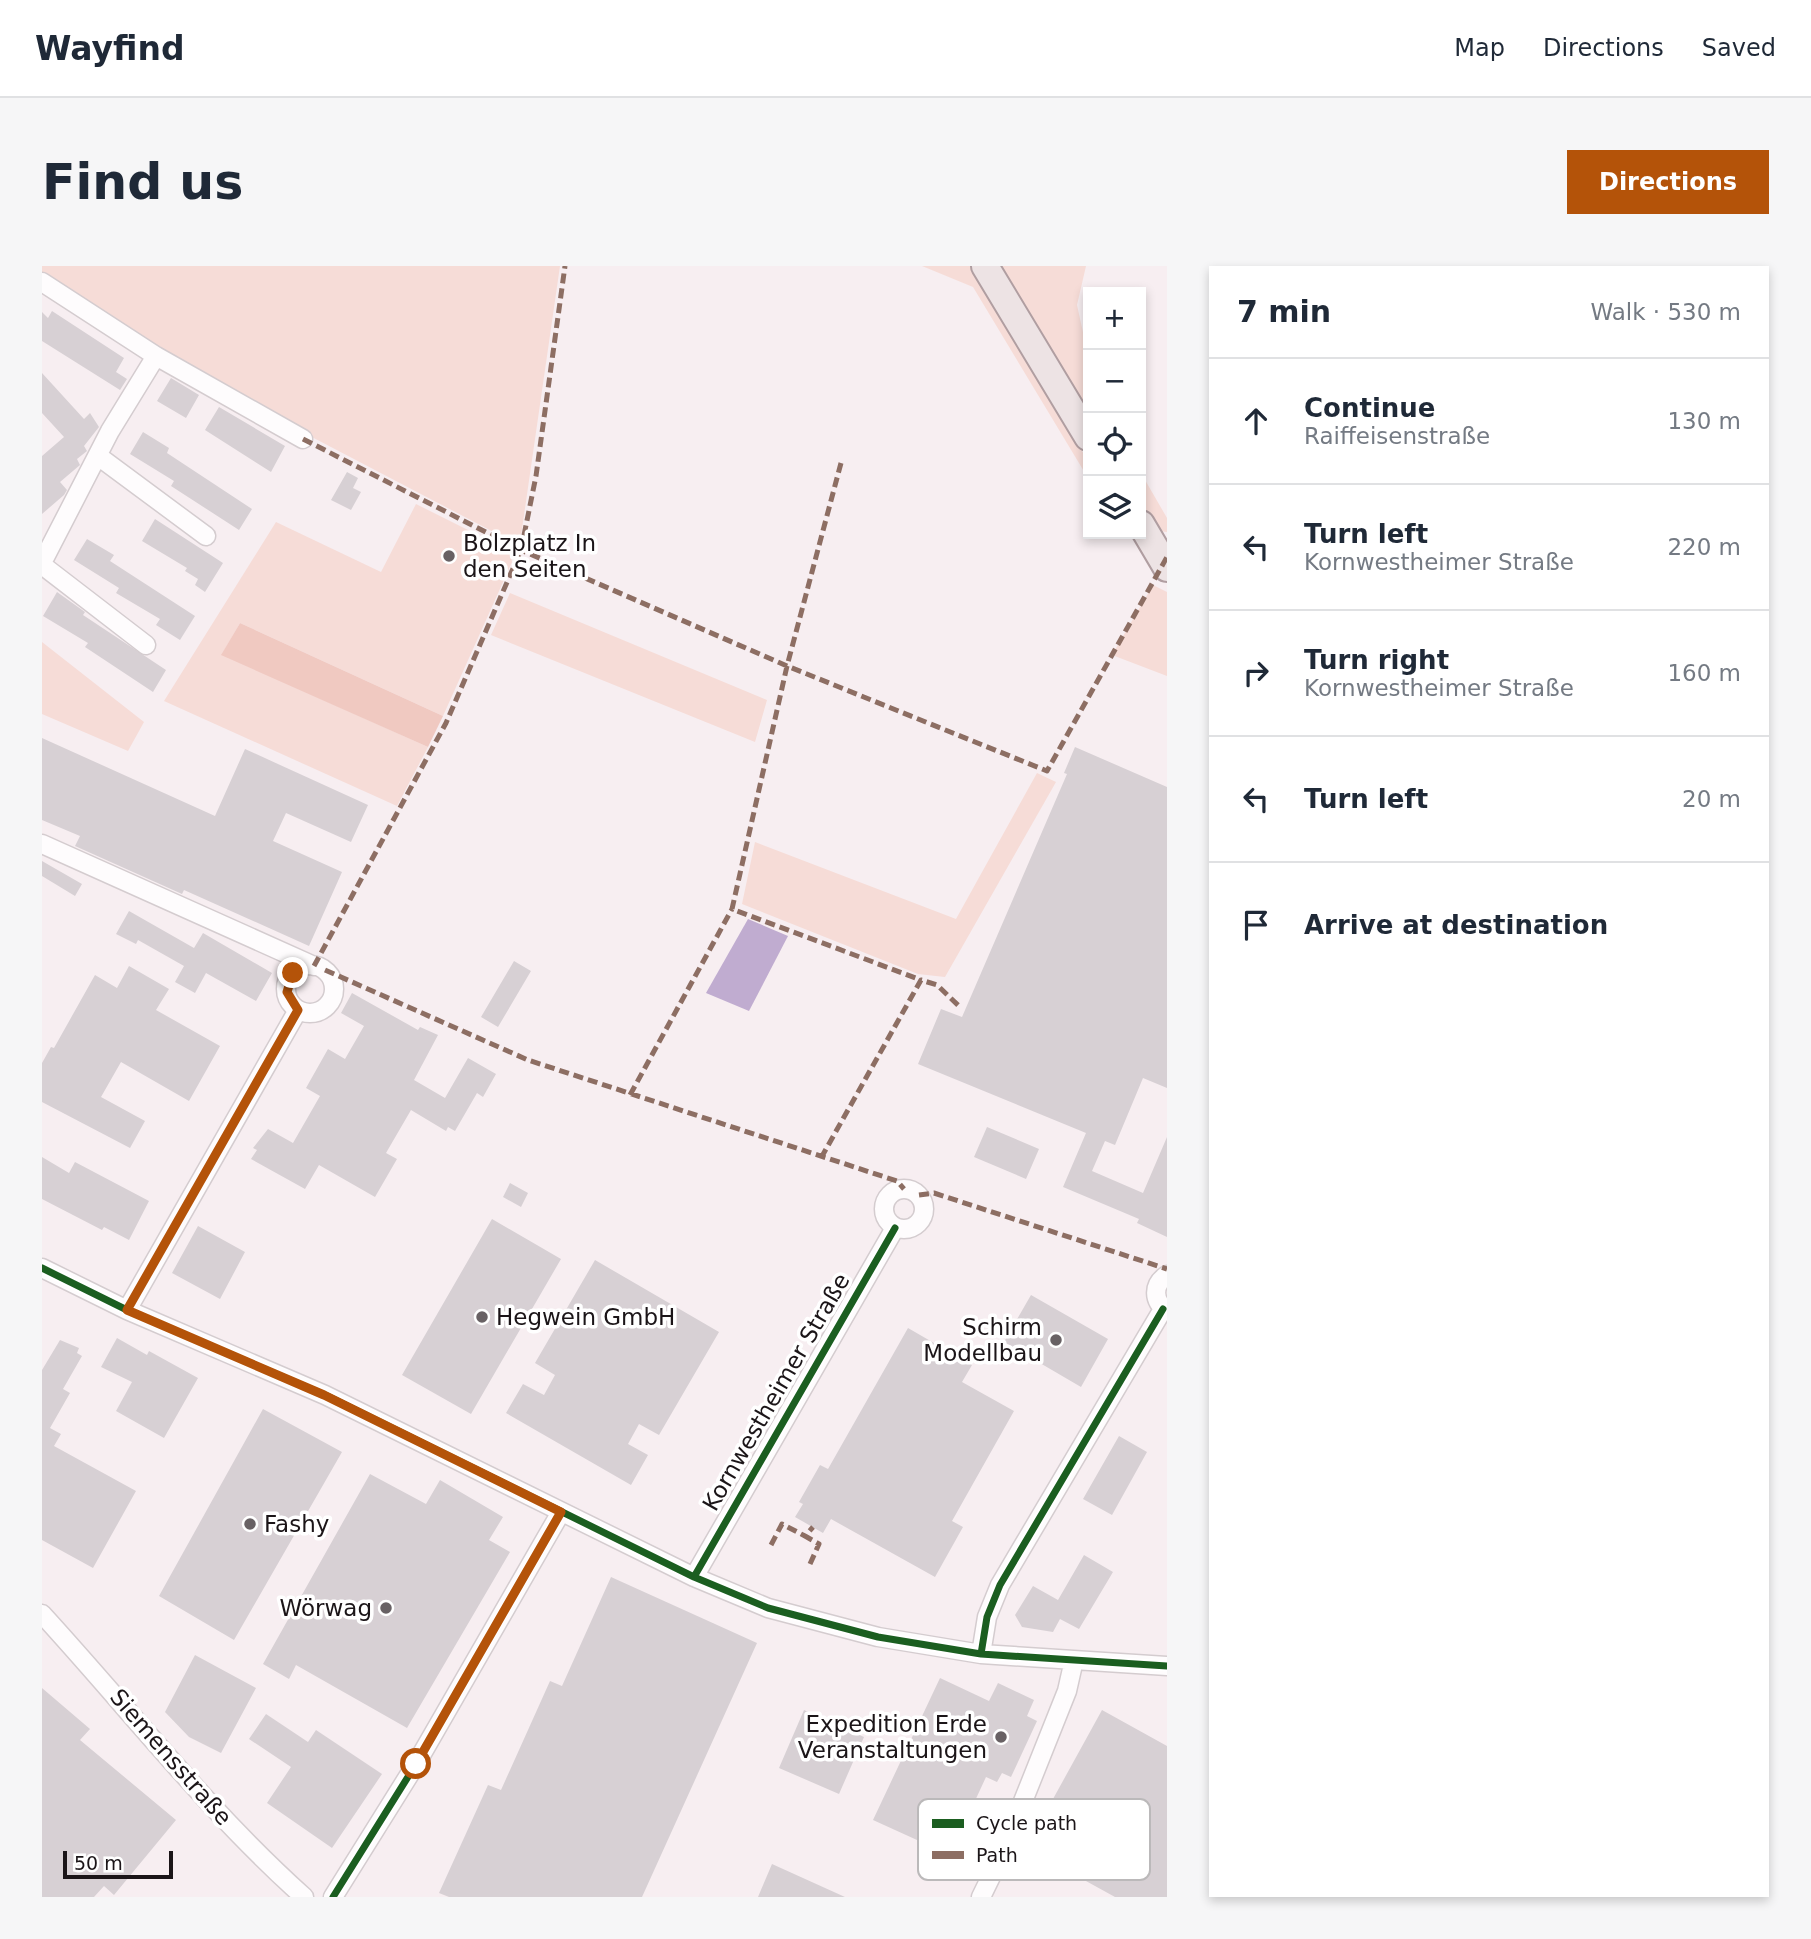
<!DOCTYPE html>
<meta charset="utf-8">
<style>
:root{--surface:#fff;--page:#f6f6f7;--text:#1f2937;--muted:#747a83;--line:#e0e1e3;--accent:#b45309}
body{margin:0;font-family:"DejaVu Sans",sans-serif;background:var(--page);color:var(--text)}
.controls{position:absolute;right:21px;top:21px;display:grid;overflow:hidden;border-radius:0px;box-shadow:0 4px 10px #0003}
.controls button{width:63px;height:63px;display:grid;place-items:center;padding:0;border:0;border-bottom:2px solid var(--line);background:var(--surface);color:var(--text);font:35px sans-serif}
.scale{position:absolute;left:21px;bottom:18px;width:110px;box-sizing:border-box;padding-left:7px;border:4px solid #1b1518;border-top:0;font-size:19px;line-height:24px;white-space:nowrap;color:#1b1518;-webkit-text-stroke:5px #fff;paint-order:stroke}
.stop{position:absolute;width:21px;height:21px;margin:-16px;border:5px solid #b45309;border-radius:50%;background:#fff}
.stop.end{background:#b45309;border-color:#fff;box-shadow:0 2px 7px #0008}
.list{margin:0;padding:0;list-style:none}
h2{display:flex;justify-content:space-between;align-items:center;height:91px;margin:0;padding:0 28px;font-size:30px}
h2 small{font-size:23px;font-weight:400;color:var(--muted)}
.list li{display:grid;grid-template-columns:46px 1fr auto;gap:21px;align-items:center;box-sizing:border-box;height:126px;padding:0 28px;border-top:2px solid var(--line)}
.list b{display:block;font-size:26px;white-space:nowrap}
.list p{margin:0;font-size:23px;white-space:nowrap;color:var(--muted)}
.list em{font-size:23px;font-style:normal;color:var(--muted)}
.icon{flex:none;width:38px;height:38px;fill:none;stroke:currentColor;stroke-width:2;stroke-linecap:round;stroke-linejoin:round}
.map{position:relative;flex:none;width:1125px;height:1631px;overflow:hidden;border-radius:0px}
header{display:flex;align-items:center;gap:42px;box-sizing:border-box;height:98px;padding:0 35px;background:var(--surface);border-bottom:2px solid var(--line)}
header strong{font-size:33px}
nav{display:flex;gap:38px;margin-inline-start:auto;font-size:24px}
.intro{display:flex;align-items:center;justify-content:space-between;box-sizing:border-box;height:168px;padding:0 42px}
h1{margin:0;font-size:49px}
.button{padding:18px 32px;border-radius:0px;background:var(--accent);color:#fff;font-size:24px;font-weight:700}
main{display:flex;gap:42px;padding:0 42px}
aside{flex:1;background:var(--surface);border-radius:0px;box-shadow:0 4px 10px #0003}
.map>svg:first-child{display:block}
</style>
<header>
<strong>Wayfind</strong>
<nav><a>Map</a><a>Directions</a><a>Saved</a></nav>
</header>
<div class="intro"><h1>Find us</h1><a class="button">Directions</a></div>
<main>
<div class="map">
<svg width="1125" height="1631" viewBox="0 0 1125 1631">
<rect width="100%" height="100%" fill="#f7eef1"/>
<!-- green -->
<path fill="#f6dcd7" d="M 0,0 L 518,0 L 479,270 L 465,273 L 266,169 L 124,86 L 0,6 Z
M 880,0 L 929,0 L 1046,195 L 1046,212 L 931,21 Z
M 956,0 L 1044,0 L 1035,39 L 1046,89 L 1046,148 Z
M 1099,207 L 1125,252 L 1125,266 L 1115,265 L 1099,237 Z
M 374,238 L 468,285 L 470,296 L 401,450 L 198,357 L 180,388 L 386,481 L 355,540 L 122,435 L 234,256 L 339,306 Z
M 1111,319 L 1125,326 L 1125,410 L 1070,389 Z
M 468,327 L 725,434 L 713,476 L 449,369 Z
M 0,376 L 102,456 L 86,485 L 0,448 Z
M 995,507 L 1014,516 L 903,711 L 876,708 L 700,638 L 713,576 L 914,653 Z"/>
<!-- forest -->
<path fill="#f0c9c1" d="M 198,357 L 401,450 L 386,481 L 179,389 Z"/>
<!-- water -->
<path fill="#c0acd0" d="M 706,653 L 746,670 L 707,745 L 664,727 Z"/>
<!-- building -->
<path fill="#d7d0d4" d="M 10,45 L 82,92 L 74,106 L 85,113 L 78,124 L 0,75 L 0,46 L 6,52 Z
M 0,107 L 42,153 L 48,147 L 57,161 L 42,180 L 45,185 L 35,193 L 38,199 L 18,216 L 25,224 L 22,229 L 0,248 L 0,190 L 22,171 L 0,147 Z
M 129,112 L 157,129 L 144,152 L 115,135 Z
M 177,141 L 243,180 L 229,206 L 163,164 Z
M 101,166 L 127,182 L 125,187 L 210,243 L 197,264 L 129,220 L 132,215 L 88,188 Z
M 305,206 L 316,212 L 311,222 L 319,226 L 309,244 L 289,234 Z
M 113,253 L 181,297 L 163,326 L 153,319 L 156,313 L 143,305 L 145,302 L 100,275 Z
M 45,273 L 72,289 L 68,295 L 153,350 L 138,374 L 114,359 L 118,353 L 74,327 L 77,322 L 32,294 Z
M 15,326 L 43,346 L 41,349 L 124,404 L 111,426 L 43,381 L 46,377 L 1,350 Z
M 0,472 L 173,550 L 203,483 L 326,539 L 309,576 L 244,547 L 231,575 L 300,606 L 267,680 L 142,624 L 140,628 L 33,580 L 38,570 L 0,554 Z
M 1033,481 L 1125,521 L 1125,822 L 1101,812 L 1073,879 L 1063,875 L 1050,905 L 1101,927 L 1125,871 L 1125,971 L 1095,957 L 1097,953 L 1021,921 L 1044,867 L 876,798 L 899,743 L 920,751 L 1025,508 L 1022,507 Z
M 0,595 L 40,618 L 33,630 L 0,610 Z
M 87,645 L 152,682 L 161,667 L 230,707 L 214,735 L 164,707 L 153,727 L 133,716 L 142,700 L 96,674 L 94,678 L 74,668 Z
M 472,695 L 489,705 L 456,761 L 439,751 Z
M 87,700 L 127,723 L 114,744 L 178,780 L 147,835 L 79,796 L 59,831 L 103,855 L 88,882 L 0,836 L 0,797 L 9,781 L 12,782 L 53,709 L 75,722 Z
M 310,727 L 376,764 L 378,761 L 396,769 L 372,814 L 403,832 L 426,792 L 454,808 L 441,831 L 435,827 L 413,865 L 406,861 L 404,865 L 369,844 L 344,887 L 355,893 L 333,931 L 277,899 L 263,923 L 209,893 L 215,884 L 211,882 L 226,863 L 251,877 L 278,830 L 264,822 L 286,783 L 303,793 L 322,760 L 299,747 Z
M 945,861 L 997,883 L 984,913 L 932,891 Z
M 0,891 L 27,907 L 33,896 L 107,935 L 87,974 L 62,961 L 60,964 L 0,933 Z
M 468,917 L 486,927 L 479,941 L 461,931 Z
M 450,953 L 519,993 L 429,1148 L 360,1109 Z
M 156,960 L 203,986 L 178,1033 L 130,1007 Z
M 553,994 L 677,1066 L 617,1169 L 597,1158 L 586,1178 L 606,1189 L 589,1219 L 464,1147 L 481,1118 L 502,1129 L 513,1109 L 493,1097 Z
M 989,1029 L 1066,1073 L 1039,1121 L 962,1076 Z
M 866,1062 L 930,1099 L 920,1116 L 972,1145 L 910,1255 L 921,1261 L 893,1311 L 789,1253 L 781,1267 L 753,1251 L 761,1238 L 757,1236 L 778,1199 L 786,1203 Z
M 75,1072 L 105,1089 L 107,1085 L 156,1112 L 122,1172 L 74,1145 L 90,1116 L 59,1101 Z
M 18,1074 L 37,1082 L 35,1087 L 40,1090 L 21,1123 L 28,1127 L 8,1162 L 19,1168 L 12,1180 L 94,1225 L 51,1302 L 0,1274 L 0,1104 Z
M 221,1143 L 300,1186 L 192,1374 L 117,1330 Z
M 1077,1170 L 1105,1186 L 1070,1249 L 1041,1233 Z
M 328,1208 L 384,1238 L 398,1214 L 461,1251 L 447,1274 L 468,1286 L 365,1462 L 254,1399 L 247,1413 L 221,1398 Z
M 1042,1289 L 1071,1306 L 1037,1363 L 1018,1353 L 1011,1366 L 980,1361 L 973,1349 L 991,1320 L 1016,1334 Z
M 569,1311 L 715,1377 L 600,1631 L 407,1631 L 397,1627 L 446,1519 L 459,1524 L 508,1415 L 520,1420 Z
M 153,1389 L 214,1422 L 179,1487 L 147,1471 L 123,1446 Z
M 898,1412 L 947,1435 L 956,1417 L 992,1434 L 985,1450 L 995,1455 L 969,1511 L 960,1507 L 955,1516 L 944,1511 L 908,1589 L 831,1554 Z
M 0,1422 L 48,1463 L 38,1474 L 134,1554 L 72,1629 L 62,1620 L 52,1631 L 0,1631 Z
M 762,1444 L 822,1471 L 797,1528 L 737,1502 Z
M 1060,1444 L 1125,1480 L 1125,1631 L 1073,1631 L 984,1582 Z
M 224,1448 L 266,1476 L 274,1464 L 340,1508 L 290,1582 L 225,1537 L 249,1501 L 207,1473 Z
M 730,1598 L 803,1631 L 716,1631 Z"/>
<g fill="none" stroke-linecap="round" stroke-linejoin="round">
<!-- minor casing -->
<g stroke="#d4cccf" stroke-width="21">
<path id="minor" d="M 0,16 L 114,90 L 261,173
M 56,190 L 164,270
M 0,297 L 68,165 L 114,90
M 0,299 L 104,379
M 0,578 L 272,700
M244 723a24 24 0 1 1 48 0a24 24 0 1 1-48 0Z
M842 943a20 20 0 1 1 40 0a20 20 0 1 1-40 0Z
M 0,1002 L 85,1044 L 283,1129 L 652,1311 L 726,1342 L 836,1371 L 939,1388 L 1125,1400
M 1125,1009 C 1110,1019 1111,1035 1125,1045
M 85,1044 L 256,744
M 652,1311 L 853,962
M 0,1348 C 88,1444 165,1544 262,1631
M 939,1388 L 945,1351 L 958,1319 L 1121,1043
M 291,1631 L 374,1498 L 519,1246
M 939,1631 L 960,1588 L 1025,1425 L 1032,1394"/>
</g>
<!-- primary casing -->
<g stroke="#b09ea1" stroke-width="30">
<path id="primary" d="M 943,0 L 1046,171
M 1099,258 L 1125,302"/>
</g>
<!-- minor -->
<use href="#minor" stroke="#fefcfd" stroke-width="18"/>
<!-- primary -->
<use href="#primary" stroke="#ede3e4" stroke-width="26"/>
<!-- quiet -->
<path stroke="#8d6e63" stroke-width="5" stroke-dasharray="10 5" stroke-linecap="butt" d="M 261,173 L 479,284 L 745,400 L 1005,505 L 1125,291
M 799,197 L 745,400 L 690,643 L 879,714
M 272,700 L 404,457 L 479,284 L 494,210 L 523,0
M 283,704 L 486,794 L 855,915 L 862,923
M 588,829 L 690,643
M 779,892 L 879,714 L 895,719 L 918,741
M 877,929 L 892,927 L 1125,1003
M 729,1279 L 740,1258 L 763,1270
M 768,1298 L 777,1278 L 763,1270 L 771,1261"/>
<!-- cycleway casing -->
<g stroke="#fff" stroke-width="11">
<path id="cycleway" d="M 0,1002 L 85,1044 L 283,1129 L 652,1311 L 726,1342 L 836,1371 L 939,1388 L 1125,1400
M 652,1311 L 853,962
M 939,1388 L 945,1351 L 958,1319 L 1121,1043
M 291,1631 L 374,1498 L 519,1246"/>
</g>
<!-- cycleway -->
<use href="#cycleway" stroke="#1b5e20" stroke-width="7"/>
</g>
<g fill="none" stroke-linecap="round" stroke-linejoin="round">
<!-- route -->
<path stroke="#b45309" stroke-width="9" d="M 251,707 L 245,726 L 256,744 L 85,1044 L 282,1129 L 519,1246 L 374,1498"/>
</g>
<!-- markers -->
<g fill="#686164" stroke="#fff" stroke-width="2.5">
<circle cx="407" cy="290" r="7"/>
<circle cx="440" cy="1051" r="7"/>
<circle cx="1014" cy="1074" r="7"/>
<circle cx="208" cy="1258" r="7"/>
<circle cx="344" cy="1342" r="7"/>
<circle cx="959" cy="1471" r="7"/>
</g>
<g text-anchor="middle" stroke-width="7" stroke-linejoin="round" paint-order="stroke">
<!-- poi labels -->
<g font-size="23" fill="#1b1518" stroke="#fff" text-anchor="start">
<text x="421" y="285">Bolzplatz In<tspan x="421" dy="26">den Seiten</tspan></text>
<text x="454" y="1059">Hegwein GmbH</text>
<text x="1000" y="1069" text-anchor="end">Schirm<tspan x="1000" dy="26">Modellbau</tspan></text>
<text x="222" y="1266">Fashy</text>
<text x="330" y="1350" text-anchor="end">Wörwag</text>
<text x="945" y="1466" text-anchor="end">Expedition Erde<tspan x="945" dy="26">Veranstaltungen</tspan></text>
</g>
<!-- street labels -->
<g font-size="23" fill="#1b1518" stroke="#fff">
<text transform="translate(734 1126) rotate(-60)" y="8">Kornwestheimer Straße</text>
<text transform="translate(129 1491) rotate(49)" y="8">Siemensstraße</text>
</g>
</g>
<!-- legend -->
<rect x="876" y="1533" width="232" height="81" rx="10" fill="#fff" stroke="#bbb9ba" stroke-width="2"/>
<rect x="890" y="1553" width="32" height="9" fill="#1b5e20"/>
<rect x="890" y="1585" width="32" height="8" fill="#8d6e63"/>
<g font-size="19" fill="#1b1518">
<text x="934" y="1564">Cycle path</text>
<text x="934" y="1596">Path</text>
</g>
</svg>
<div class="controls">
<button>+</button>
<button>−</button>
<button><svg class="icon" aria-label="locate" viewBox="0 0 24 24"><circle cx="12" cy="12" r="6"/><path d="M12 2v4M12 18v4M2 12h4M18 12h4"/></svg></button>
<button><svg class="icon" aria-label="layers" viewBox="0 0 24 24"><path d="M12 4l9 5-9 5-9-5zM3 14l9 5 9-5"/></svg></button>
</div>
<div class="scale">50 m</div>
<div class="stop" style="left:374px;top:1498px"></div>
<div class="stop end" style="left:251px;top:707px"></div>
</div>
<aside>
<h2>7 min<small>Walk · 530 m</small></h2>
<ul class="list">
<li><svg class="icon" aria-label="ahead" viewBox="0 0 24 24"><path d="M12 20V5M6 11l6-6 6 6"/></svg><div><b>Continue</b><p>Raiffeisenstraße</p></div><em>130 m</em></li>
<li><svg class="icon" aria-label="left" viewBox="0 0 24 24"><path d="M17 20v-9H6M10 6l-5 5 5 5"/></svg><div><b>Turn left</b><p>Kornwestheimer Straße</p></div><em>220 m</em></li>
<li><svg class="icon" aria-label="right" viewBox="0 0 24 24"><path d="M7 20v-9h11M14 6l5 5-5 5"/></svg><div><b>Turn right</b><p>Kornwestheimer Straße</p></div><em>160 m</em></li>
<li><svg class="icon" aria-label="left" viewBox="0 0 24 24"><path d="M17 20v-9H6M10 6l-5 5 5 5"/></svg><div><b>Turn left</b></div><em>20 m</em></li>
<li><svg class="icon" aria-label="arrive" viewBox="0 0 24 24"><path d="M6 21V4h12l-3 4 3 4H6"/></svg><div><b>Arrive at destination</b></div></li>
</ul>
</aside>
</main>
